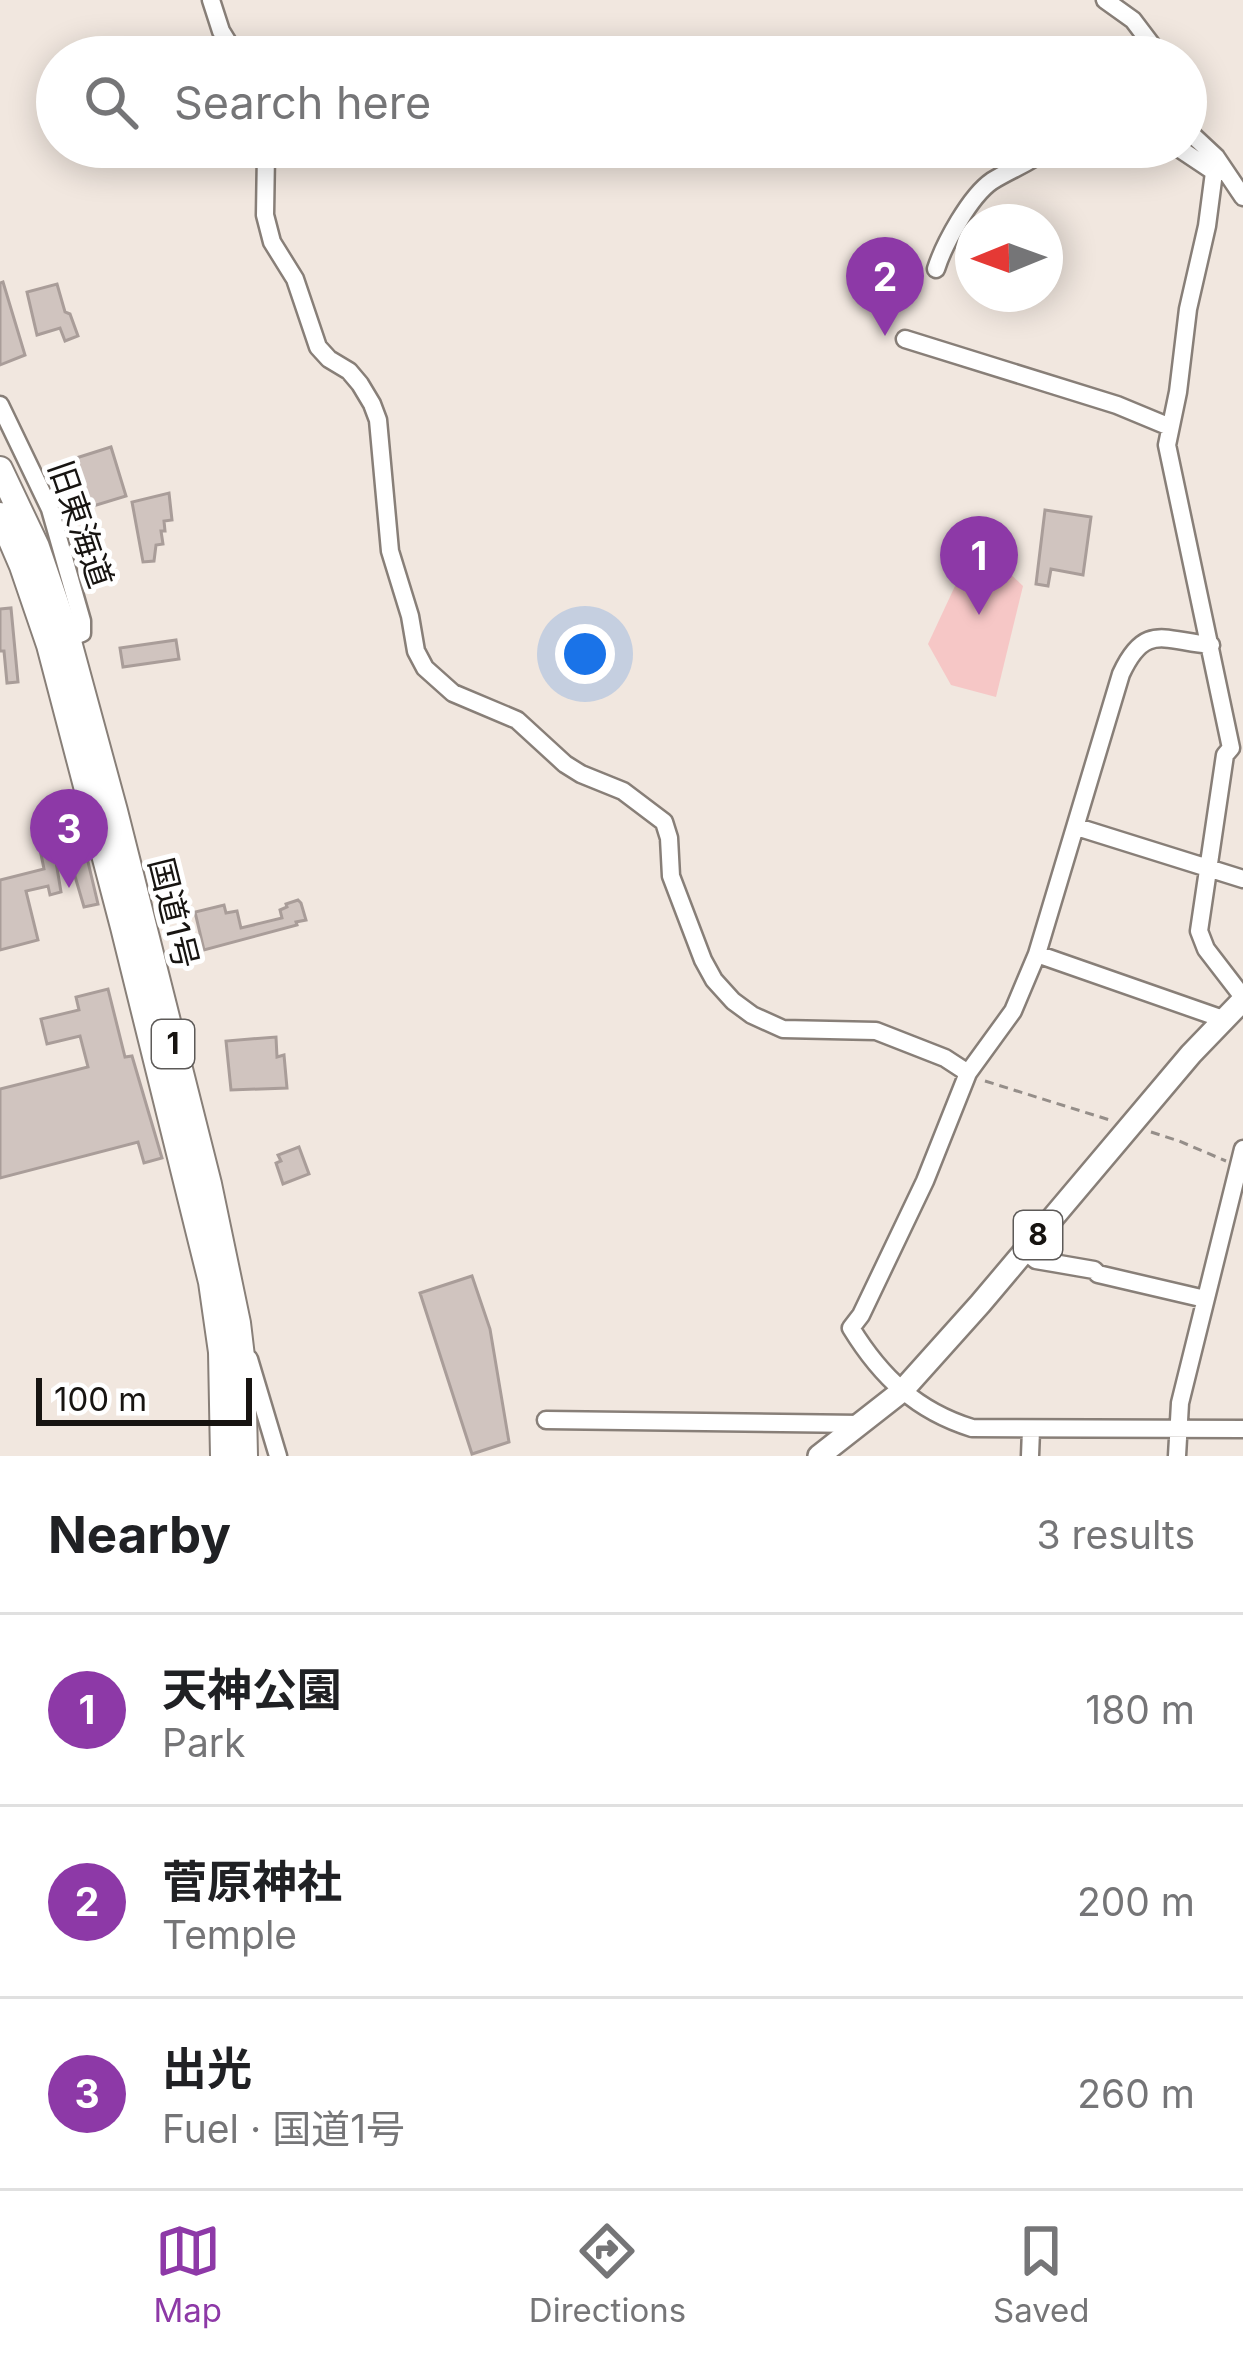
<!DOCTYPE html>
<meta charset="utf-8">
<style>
:root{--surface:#fff;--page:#f6f6f6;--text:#202124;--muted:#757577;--line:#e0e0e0;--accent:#8d39a7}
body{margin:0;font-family:Inter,"Noto Sans JP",sans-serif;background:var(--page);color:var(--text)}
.compass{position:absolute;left:955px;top:204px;width:108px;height:108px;border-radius:50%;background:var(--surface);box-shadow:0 6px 30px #0003;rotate:269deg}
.scale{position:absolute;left:36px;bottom:30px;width:216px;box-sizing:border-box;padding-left:12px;border:6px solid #171411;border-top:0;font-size:33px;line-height:42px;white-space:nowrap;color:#171411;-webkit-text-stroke:9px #fff;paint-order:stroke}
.you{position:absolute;left:585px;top:654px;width:42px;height:42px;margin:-30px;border:9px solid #fff;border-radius:50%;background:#1a73e8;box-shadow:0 0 0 18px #1a73e833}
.badge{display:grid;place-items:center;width:78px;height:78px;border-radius:50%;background:var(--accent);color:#fff;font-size:39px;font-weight:700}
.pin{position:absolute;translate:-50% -99px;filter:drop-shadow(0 3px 6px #0008)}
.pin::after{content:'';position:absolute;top:63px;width:42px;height:36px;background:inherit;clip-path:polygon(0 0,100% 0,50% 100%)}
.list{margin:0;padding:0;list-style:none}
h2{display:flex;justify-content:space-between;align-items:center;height:156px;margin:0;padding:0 48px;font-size:51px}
h2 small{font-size:39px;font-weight:400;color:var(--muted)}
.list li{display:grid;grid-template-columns:78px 1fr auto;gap:36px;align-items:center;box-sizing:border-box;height:192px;padding:0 48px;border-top:3px solid var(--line)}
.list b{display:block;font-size:45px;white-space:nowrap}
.list p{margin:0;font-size:39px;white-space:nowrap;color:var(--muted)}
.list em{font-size:39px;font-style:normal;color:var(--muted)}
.icon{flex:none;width:66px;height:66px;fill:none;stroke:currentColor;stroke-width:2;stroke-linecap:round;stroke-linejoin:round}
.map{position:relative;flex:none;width:1243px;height:1456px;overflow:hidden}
.search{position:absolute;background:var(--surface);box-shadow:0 6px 30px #0003;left:36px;right:36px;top:36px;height:132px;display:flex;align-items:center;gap:30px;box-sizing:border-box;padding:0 42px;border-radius:66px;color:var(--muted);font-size:45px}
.sheet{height:732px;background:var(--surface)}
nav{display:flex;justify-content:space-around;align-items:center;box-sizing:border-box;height:168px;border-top:3px solid var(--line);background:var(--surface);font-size:33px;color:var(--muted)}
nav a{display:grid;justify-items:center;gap:6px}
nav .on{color:var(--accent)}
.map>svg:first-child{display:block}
</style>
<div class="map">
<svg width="1243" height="1456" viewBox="0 0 1243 1456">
<rect width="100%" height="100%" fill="#f1e7df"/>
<!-- green -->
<path fill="#f6c7c6" d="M 976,541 L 1023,586 L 996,697 L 951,685 L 928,644 Z"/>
<!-- building -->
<path fill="#d0c4bf" stroke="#a99d99" stroke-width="3" d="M 3,282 L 25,355 L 0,365 L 0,283 Z
M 57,284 L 65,312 L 70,314 L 78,336 L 65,341 L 60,328 L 37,335 L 27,292 Z
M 111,447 L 126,496 L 67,514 L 61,496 L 83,489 L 73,459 Z
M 169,493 L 172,520 L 164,521 L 165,531 L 161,531 L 163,544 L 156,545 L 154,561 L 143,562 L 132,502 Z
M 1045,510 L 1091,517 L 1083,575 L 1051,569 L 1048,586 L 1036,584 Z
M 11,608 L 18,682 L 7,683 L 4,651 L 0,651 L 0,609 Z
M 176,640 L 179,659 L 123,667 L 120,648 Z
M 51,832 L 61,892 L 50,895 L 48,886 L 26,891 L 38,940 L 0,950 L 0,880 L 44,869 L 37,835 Z
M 84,845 L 98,904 L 84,907 L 67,849 Z
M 298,900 L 301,903 L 306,920 L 296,922 L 297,925 L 204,950 L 195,912 L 224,905 L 226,913 L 237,911 L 241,928 L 282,918 L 280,910 L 287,907 L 286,904 Z
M 108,989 L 125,1057 L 132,1056 L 162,1158 L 144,1163 L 138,1142 L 0,1178 L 0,1089 L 88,1067 L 80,1036 L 47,1044 L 41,1019 L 79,1010 L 76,997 Z
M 276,1037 L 277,1057 L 284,1055 L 287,1088 L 231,1090 L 226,1041 Z
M 299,1147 L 309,1174 L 283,1184 L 276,1163 L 281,1161 L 278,1155 Z
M 472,1276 L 490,1329 L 509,1442 L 472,1454 L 420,1293 Z"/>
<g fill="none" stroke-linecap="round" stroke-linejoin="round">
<!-- minor casing -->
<g stroke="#887f78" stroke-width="21">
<path id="minor" d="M 211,0 L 221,31 L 237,57
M 1105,0 L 1133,20 L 1161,57
M 1186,129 L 1216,157 L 1243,197
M 262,147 L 266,153 L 265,215 L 272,242 L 295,279 L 318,347 L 329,359 L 349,371 L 360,384 L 372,404 L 378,420 L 390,551 L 410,616 L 416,651 L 425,668 L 453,693 L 517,720 L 565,764 L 581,774 L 623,791 L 664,822 L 669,838 L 671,876 L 703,960 L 714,980 L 733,1001 L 752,1015 L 783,1029 L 876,1031 L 945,1058 L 968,1073
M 1177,147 L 1213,171
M 1216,157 L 1207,226 L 1188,309 L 1178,392 L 1167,445 L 1231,748 L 1225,755 L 1199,931 L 1206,949 L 1243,997
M 936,269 C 944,244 970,196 992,181 C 1011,169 1032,162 1050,147
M 905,339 L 1117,405 L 1170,427
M 0,405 L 50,509 L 82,621 L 82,633 L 59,642
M 1211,645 C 1164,641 1145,622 1121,674 L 1037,954 L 1013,1011 L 968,1073 L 925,1181 L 861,1315 L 851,1328 C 881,1377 917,1411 972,1428 L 1243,1429
M 1077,827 L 1243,879
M 1037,954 L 1223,1019
M 1025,1251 L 1036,1260 L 1094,1270 L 1098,1274 L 1205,1299
M 249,1359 L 278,1456
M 546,1420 L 861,1424
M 1030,1456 L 1031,1430
M 1177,1456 L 1180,1403 L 1243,1149"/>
</g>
<!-- major casing -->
<g stroke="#887f78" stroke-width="26">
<path id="major" d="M 819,1456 L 902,1391 L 980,1304 L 1191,1054 L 1243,1000"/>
</g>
<!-- highway casing -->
<g stroke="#887f78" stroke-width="28">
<path id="highway" d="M 0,469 L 37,547 L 68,638 L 115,811 L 209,1184 L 238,1323 L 243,1365 L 245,1456
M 0,515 L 22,566 L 49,645 L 123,927 L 211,1282 L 221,1352 L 223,1456"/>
</g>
<!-- path -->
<path stroke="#958e89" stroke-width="3" stroke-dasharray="9 6" stroke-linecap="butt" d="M 985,1081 L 1113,1121
M 1151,1132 L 1179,1141 L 1226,1161"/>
<!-- minor -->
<use href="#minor" stroke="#fff" stroke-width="16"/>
<!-- major -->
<use href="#major" stroke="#fff" stroke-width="21"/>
<!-- highway -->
<use href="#highway" stroke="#fff" stroke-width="24"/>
</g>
<g text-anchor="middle" stroke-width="10" stroke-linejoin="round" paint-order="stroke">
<!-- shield labels -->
<g fill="#fff" stroke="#5d5a58" stroke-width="3">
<rect x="152" y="1020" width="42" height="48" rx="9"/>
<rect x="1014" y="1211" width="48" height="48" rx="9"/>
</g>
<g font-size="30" font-weight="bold" fill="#171411">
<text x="173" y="1054">1</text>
<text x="1038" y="1245">8</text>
</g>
<!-- street labels -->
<g font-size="33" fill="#171411" stroke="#fff">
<text transform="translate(81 524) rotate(71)" y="12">旧東海道</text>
<text transform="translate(174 913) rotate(76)" y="12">国道1号</text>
</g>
</g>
</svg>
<svg class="compass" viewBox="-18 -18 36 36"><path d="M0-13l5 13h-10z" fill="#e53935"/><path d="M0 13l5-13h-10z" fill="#757577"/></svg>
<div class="scale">100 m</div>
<div class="you"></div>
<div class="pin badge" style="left:979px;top:615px">1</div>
<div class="pin badge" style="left:885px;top:336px">2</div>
<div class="pin badge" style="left:69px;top:888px">3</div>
<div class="search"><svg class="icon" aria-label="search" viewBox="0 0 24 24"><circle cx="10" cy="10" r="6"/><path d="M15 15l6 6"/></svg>Search here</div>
</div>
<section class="sheet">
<h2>Nearby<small>3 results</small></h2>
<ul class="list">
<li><span class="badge">1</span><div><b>天神公園</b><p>Park</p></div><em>180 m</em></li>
<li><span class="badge">2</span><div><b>菅原神社</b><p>Temple</p></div><em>200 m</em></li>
<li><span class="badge">3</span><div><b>出光</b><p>Fuel · 国道1号</p></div><em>260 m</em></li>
</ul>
</section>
<nav>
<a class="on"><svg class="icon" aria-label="map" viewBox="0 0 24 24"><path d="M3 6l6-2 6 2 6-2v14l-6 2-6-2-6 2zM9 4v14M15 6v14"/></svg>Map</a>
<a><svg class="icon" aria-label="directions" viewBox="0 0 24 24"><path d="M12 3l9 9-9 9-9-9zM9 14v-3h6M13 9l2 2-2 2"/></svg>Directions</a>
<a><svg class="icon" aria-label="saved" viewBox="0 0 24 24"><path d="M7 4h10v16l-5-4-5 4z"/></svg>Saved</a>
</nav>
